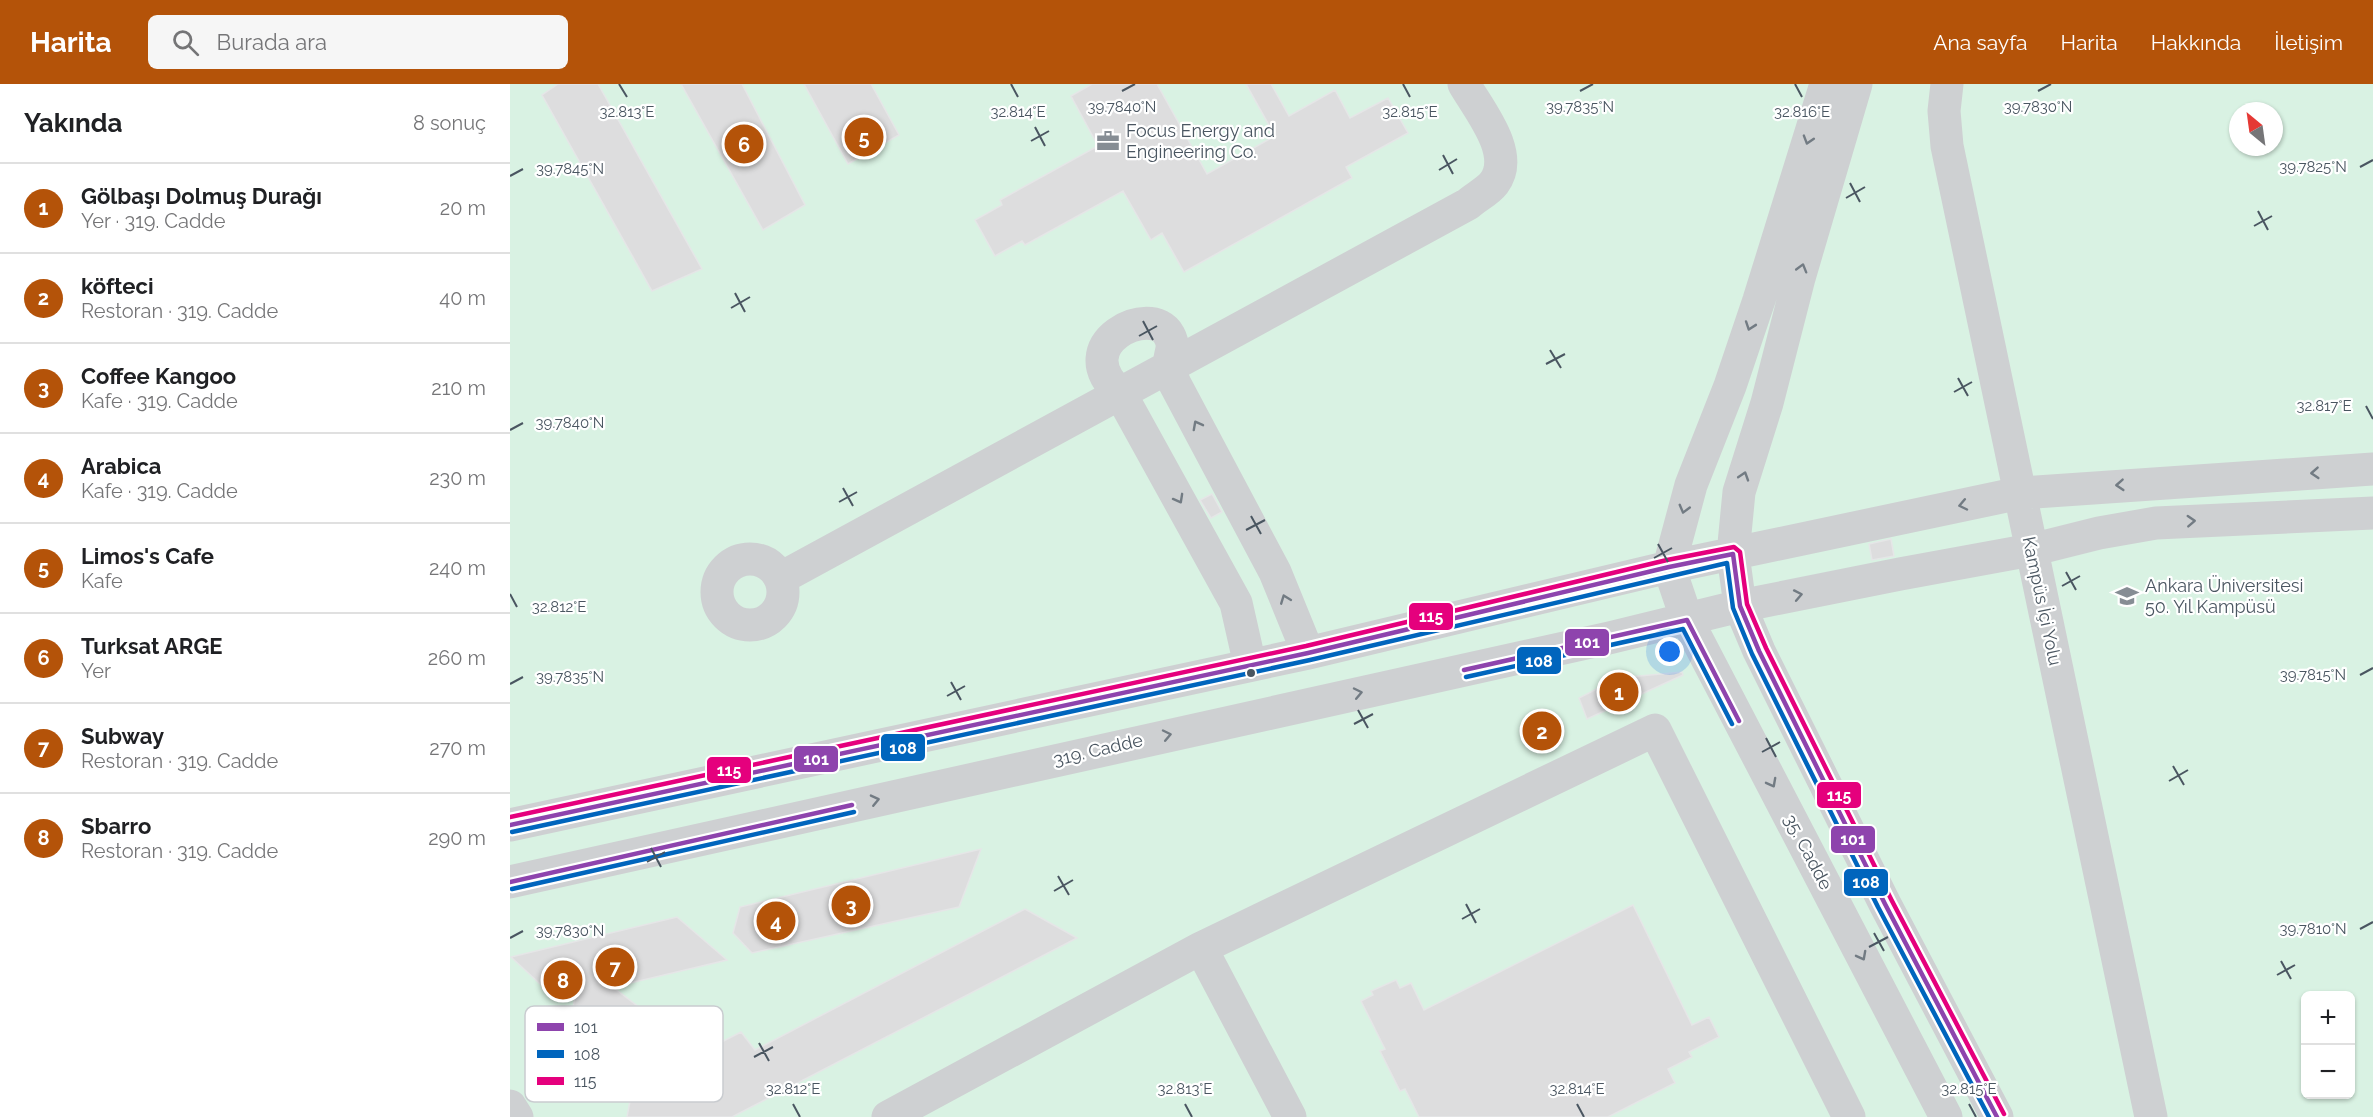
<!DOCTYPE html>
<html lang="tr">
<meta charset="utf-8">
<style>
:root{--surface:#fff;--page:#f6f6f6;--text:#202124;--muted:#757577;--line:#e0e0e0;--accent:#b45309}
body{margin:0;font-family:Raleway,sans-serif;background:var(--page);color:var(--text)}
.controls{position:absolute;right:18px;bottom:18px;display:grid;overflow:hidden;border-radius:9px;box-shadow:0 2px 4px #0004}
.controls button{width:54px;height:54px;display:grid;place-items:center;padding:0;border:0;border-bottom:2px solid var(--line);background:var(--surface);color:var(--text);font:30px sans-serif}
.compass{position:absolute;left:1719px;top:18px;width:54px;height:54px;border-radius:50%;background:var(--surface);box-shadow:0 2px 4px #0004;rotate:331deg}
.you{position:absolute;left:1160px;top:568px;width:21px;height:21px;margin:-15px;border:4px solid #fff;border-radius:50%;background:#1a73e8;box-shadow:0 0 0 9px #1a73e833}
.badge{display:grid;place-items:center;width:39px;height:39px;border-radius:50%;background:var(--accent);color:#fff;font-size:20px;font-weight:700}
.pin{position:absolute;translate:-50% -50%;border:3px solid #fff;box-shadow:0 2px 6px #0006}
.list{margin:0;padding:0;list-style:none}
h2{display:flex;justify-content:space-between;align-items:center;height:78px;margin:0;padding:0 24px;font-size:26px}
h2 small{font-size:20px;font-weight:400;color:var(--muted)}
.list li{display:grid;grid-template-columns:39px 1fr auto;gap:18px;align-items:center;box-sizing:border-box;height:90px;padding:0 24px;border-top:2px solid var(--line)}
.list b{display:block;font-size:22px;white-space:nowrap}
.list p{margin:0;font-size:20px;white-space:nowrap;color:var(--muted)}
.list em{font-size:20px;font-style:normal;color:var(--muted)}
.icon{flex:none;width:33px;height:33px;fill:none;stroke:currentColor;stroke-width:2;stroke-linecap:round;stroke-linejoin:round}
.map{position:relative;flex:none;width:1863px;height:1033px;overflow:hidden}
header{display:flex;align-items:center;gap:36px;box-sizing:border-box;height:84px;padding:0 30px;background:var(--accent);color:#fff}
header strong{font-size:28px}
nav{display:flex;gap:33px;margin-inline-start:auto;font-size:21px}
.search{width:420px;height:54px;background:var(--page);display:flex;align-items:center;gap:15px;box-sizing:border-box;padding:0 21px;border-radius:9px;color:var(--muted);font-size:22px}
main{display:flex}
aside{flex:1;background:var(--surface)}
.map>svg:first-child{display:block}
</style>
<header>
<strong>Harita</strong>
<div class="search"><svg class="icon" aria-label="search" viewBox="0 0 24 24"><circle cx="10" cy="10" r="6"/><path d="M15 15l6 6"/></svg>Burada ara</div>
<nav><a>Ana sayfa</a><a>Harita</a><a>Hakkında</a><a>İletişim</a></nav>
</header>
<main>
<aside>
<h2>Yakında<small>8 sonuç</small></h2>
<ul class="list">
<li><span class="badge">1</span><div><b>Gölbaşı Dolmuş Durağı</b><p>Yer · 319. Cadde</p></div><em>20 m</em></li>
<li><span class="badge">2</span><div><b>köfteci</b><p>Restoran · 319. Cadde</p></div><em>40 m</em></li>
<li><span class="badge">3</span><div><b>Coffee Kangoo</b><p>Kafe · 319. Cadde</p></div><em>210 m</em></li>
<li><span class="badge">4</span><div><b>Arabica</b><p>Kafe · 319. Cadde</p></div><em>230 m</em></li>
<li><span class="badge">5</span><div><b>Limos's Cafe</b><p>Kafe</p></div><em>240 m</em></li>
<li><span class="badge">6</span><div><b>Turksat ARGE</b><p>Yer</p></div><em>260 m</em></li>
<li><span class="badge">7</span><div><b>Subway</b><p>Restoran · 319. Cadde</p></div><em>270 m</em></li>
<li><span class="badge">8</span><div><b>Sbarro</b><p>Restoran · 319. Cadde</p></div><em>290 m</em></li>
</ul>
</aside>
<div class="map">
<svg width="1863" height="1033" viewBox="0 0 1863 1033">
<rect width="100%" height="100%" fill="#f4f4f4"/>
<!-- green -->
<path fill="#d9f2e3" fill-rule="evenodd" d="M 0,0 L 1863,0 L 1863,1033 L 0,1033 ZM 1728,27 L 1764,27 L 1764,63 L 1728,63 ZM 1796,912 L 1840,912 L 1840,1010 L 1796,1010 Z"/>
<!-- building -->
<path fill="#ddddde" stroke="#e5e6e7" stroke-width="1.5" d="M 48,0 L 88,0 L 192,185 L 142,207 L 32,11 Z
M 171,0 L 232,0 L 295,121 L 253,146 Z
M 294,0 L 361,0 L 389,51 L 338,80 Z
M 582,0 L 647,0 L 697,90 L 765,52 L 736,0 L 761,0 L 779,32 L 825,6 L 840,34 L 878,14 L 898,49 L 836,83 L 842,94 L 674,188 L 652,149 L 641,156 L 613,107 L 515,161 L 512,157 L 485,172 L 465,136 L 492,121 L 490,116 L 588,62 L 561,12 Z
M 702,410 L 712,428 L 701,434 L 690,416 Z
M 1381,455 L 1384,472 L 1362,476 L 1359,460 Z
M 1172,588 L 1173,591 L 1077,635 L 1069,614 L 1108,594 Z
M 471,765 L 449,823 L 242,869 L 223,849 L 230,823 Z
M 1123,821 L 1182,941 L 1199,933 L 1209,953 L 1179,968 L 1182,973 L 1158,985 L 1165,999 L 1098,1033 L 909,1033 L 895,1005 L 890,1007 L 870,967 L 875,965 L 851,917 L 863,911 L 861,907 L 886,896 L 890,904 L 901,899 L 914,926 Z
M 515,825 L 567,854 L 222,1033 L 117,1033 L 120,1017 L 56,961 L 66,907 L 43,912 L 1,873 L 167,833 L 217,876 L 103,903 L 143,934 L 136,997 L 231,948 L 245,966 Z"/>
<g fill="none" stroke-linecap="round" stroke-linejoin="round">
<!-- minor -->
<path stroke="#ced0d2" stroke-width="33" d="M 1316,0 L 1249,216 L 1220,302 L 1181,401 L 1159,483 L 1177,536 L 1436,1033
M 1346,0 L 1289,194 L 1257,319 L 1229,408 L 1223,470 L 1230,522 L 1249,567 L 1375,820 L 1487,1033
M 1437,0 L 1434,27 L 1437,62 L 1641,1033
M207 508a33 33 0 1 1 66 0a33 33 0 1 1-66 0Z
M 271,494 L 958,120 C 966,113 978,107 984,99 C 1006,70 969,26 954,0
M 740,581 L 726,519 L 610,309 C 555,260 642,218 659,251 C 666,264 659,270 659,282 C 659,287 663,295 665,300 L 765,488 L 798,569
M 0,741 L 798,569 L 1159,483 L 1510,409 L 1863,385
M 0,798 L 1099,554 L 1230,522 L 1390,490 L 1521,466 L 1589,449 L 1646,439 L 1863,429
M 691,864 L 780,1033
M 0,1022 L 7,1033
M 378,1033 L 691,864 L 1145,646 L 1339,1033"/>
<!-- bus-1 casing -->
<g stroke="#fff" stroke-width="9">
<path id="bus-1" d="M 954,586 L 1177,536 L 1229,637
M 0,741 L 798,569 L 1159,483 L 1223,470 L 1230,522 L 1249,567 L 1375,820 L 1487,1033
M 0,798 L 342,721"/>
</g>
<!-- bus-2 casing -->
<g stroke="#fff" stroke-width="9">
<path id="bus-2" d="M 956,593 L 1173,545 L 1222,640
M 2,748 L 800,576 L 1217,479 L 1223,524 L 1242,570 L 1368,823 L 1479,1033
M 2,805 L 344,728"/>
</g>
<!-- bus-3 casing -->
<g stroke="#fff" stroke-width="9">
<path id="bus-3" d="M 0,733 L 796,562 L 1157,476 L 1224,463 L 1230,468 L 1237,520 L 1256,564 L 1382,817 L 1494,1030"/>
</g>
<!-- bus-1 -->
<use href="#bus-1" stroke="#8e44ad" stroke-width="4.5"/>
<!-- bus-2 -->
<use href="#bus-2" stroke="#0065bd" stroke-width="4.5"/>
<!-- bus-3 -->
<use href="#bus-3" stroke="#e5007d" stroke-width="4.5"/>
</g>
<!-- one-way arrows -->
<defs><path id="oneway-chevron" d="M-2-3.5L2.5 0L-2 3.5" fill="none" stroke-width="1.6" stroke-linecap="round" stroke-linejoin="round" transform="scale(1.5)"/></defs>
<g stroke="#727b83">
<use href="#oneway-chevron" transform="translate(1298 56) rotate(107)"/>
<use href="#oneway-chevron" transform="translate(1292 184) rotate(-74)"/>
<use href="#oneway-chevron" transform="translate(1240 242) rotate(109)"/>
<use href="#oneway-chevron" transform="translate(687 341) rotate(-118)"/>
<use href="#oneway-chevron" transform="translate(1805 389) rotate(176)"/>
<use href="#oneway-chevron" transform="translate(1234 392) rotate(-72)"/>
<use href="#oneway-chevron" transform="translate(1610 401) rotate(176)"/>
<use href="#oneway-chevron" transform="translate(669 415) rotate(61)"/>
<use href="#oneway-chevron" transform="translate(1453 421) rotate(168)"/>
<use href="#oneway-chevron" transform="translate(1174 425) rotate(105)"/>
<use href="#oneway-chevron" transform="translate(1681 437) rotate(-3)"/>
<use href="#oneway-chevron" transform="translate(1288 511) rotate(-11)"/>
<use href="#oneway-chevron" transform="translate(775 515) rotate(-111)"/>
<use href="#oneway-chevron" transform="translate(848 609) rotate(-12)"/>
<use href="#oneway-chevron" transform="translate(657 651) rotate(-12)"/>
<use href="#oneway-chevron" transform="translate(1262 699) rotate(62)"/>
<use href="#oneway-chevron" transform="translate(365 716) rotate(-13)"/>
<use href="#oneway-chevron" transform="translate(1352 872) rotate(62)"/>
</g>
<!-- ticks -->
<path fill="none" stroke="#4a5661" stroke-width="2" d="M 109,0 L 117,13M 501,0 L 508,13M 893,0 L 900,13M 1285,0 L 1292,13M 612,7 L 625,0M 1070,7 L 1083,0M 1528,7 L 1541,0M 525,43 L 535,62M 521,57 L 539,47M 933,71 L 943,90M 1850,83 L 1863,76M 929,86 L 947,75M 0,92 L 13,85M 1340,99 L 1350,118M 1336,114 L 1355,103M 1748,127 L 1758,146M 1744,142 L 1762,132M 225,209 L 235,228M 221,224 L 240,213M 633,237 L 643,256M 629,252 L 647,242M 1040,266 L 1051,284M 1036,280 L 1055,270M 1448,294 L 1458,312M 1444,308 L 1462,298M 1856,322 L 1863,335M 0,346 L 13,339M 333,404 L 343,422M 329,418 L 347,408M 741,432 L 751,450M 736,446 L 755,436M 1148,460 L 1158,478M 1144,474 L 1162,464M 1556,488 L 1566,506M 1552,502 L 1570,492M 0,510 L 7,523M 1850,591 L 1863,584M 441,598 L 451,616M 0,600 L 13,593M 437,612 L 455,602M 848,626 L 858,644M 844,640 L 863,630M 1256,654 L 1266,673M 1252,668 L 1270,658M 1663,682 L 1674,701M 1659,697 L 1678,686M 141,764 L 151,783M 137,778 L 155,768M 548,792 L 559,811M 544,807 L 563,796M 956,820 L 966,839M 952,835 L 970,825M 1850,845 L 1863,838M 1364,849 L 1374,867M 0,854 L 13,847M 1359,863 L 1378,853M 1771,877 L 1781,895M 1767,891 L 1785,881M 249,959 L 259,977M 244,973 L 263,963M 283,1020 L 290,1033M 675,1020 L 682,1033M 1067,1020 L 1074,1033M 1459,1020 L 1466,1033"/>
<!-- icons -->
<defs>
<g id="office-bare" transform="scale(1.8)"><path d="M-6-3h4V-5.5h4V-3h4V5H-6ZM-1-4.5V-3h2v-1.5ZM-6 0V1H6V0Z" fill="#868d94" stroke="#fff" stroke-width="2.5" paint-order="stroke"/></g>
<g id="university-bare" transform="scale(1.8)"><path d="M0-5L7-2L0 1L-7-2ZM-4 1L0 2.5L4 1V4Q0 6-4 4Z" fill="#868d94" stroke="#fff" stroke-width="2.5" paint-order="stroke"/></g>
</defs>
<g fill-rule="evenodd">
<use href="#office-bare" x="598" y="57"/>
<use href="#university-bare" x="1617" y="512"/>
</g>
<!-- markers -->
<circle fill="#4a5661" stroke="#fff" stroke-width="2" cx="741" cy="589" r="5"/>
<g text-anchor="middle" stroke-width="4.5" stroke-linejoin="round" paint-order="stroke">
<!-- poi labels -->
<g font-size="18" fill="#4a5661" stroke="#fff" text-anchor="start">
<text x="616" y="53">Focus Energy and<tspan x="616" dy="21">Engineering Co.</tspan></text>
<text x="1635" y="508">Ankara Üniversitesi<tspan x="1635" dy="21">50. Yıl Kampüsü</tspan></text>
</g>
<!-- street labels -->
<g font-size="18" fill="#4a5661" stroke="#fff">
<text transform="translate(1532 517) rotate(78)" y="6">Kampüs İçi Yolu</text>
<text transform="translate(588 666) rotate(-13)" y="6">319. Cadde</text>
<text transform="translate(1298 768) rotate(62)" y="6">35. Cadde</text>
</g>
</g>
<!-- legend -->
<rect x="15" y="922" width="198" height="96" rx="9" fill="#fff" stroke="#c9ccd0" stroke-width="1.5"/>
<rect x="27" y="939" width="27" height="8" fill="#8e44ad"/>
<rect x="27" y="966" width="27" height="8" fill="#0065bd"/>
<rect x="27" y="993" width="27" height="8" fill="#e5007d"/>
<g font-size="16" fill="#4a5661">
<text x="64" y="949">101</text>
<text x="64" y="976">108</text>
<text x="64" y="1003">115</text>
</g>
<g font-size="15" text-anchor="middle" fill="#4a5661" stroke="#fff" stroke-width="4.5" stroke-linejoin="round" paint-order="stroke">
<text x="612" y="28">39.7840°N</text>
<text x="1070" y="28">39.7835°N</text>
<text x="1528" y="28">39.7830°N</text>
<text x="117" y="33">32.813°E</text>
<text x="508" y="33">32.814°E</text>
<text x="900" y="33">32.815°E</text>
<text x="1292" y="33">32.816°E</text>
<text x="1803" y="88">39.7825°N</text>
<text x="60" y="90">39.7845°N</text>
<text x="1814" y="327">32.817°E</text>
<text x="60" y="344">39.7840°N</text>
<text x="49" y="528">32.812°E</text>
<text x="1803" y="596">39.7815°N</text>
<text x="60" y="598">39.7835°N</text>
<text x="1803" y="850">39.7810°N</text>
<text x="60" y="852">39.7830°N</text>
<text x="283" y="1010">32.812°E</text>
<text x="675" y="1010">32.813°E</text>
<text x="1067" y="1010">32.814°E</text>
<text x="1459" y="1010">32.815°E</text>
</g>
<g stroke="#fff" stroke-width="2">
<rect x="898" y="518" width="46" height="29" rx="6" fill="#e5007d"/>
<rect x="1054" y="544" width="46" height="29" rx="6" fill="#8e44ad"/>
<rect x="1006" y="562" width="46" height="29" rx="6" fill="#0065bd"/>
<rect x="370" y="649" width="46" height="29" rx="6" fill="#0065bd"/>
<rect x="283" y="661" width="46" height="28" rx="6" fill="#8e44ad"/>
<rect x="196" y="672" width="46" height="28" rx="6" fill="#e5007d"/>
<rect x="1306" y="697" width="46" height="28" rx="6" fill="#e5007d"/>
<rect x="1320" y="741" width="46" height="29" rx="6" fill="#8e44ad"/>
<rect x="1333" y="784" width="46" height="29" rx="6" fill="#0065bd"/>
</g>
<g font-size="16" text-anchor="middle" font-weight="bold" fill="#fff">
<text x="921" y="538">115</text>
<text x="1077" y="564">101</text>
<text x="1029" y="583">108</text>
<text x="393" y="670">108</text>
<text x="306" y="681">101</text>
<text x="219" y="692">115</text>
<text x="1329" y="717">115</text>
<text x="1343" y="761">101</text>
<text x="1356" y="804">108</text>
</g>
</svg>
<div class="controls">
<button>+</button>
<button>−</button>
</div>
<svg class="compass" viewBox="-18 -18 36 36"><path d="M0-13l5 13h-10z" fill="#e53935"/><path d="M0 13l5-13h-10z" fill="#757577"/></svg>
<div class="you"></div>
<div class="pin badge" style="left:1109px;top:608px">1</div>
<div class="pin badge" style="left:1032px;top:647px">2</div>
<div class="pin badge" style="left:341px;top:821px">3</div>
<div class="pin badge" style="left:266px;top:837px">4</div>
<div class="pin badge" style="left:354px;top:53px">5</div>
<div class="pin badge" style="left:234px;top:60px">6</div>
<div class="pin badge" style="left:105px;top:883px">7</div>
<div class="pin badge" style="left:53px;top:896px">8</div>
</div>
</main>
